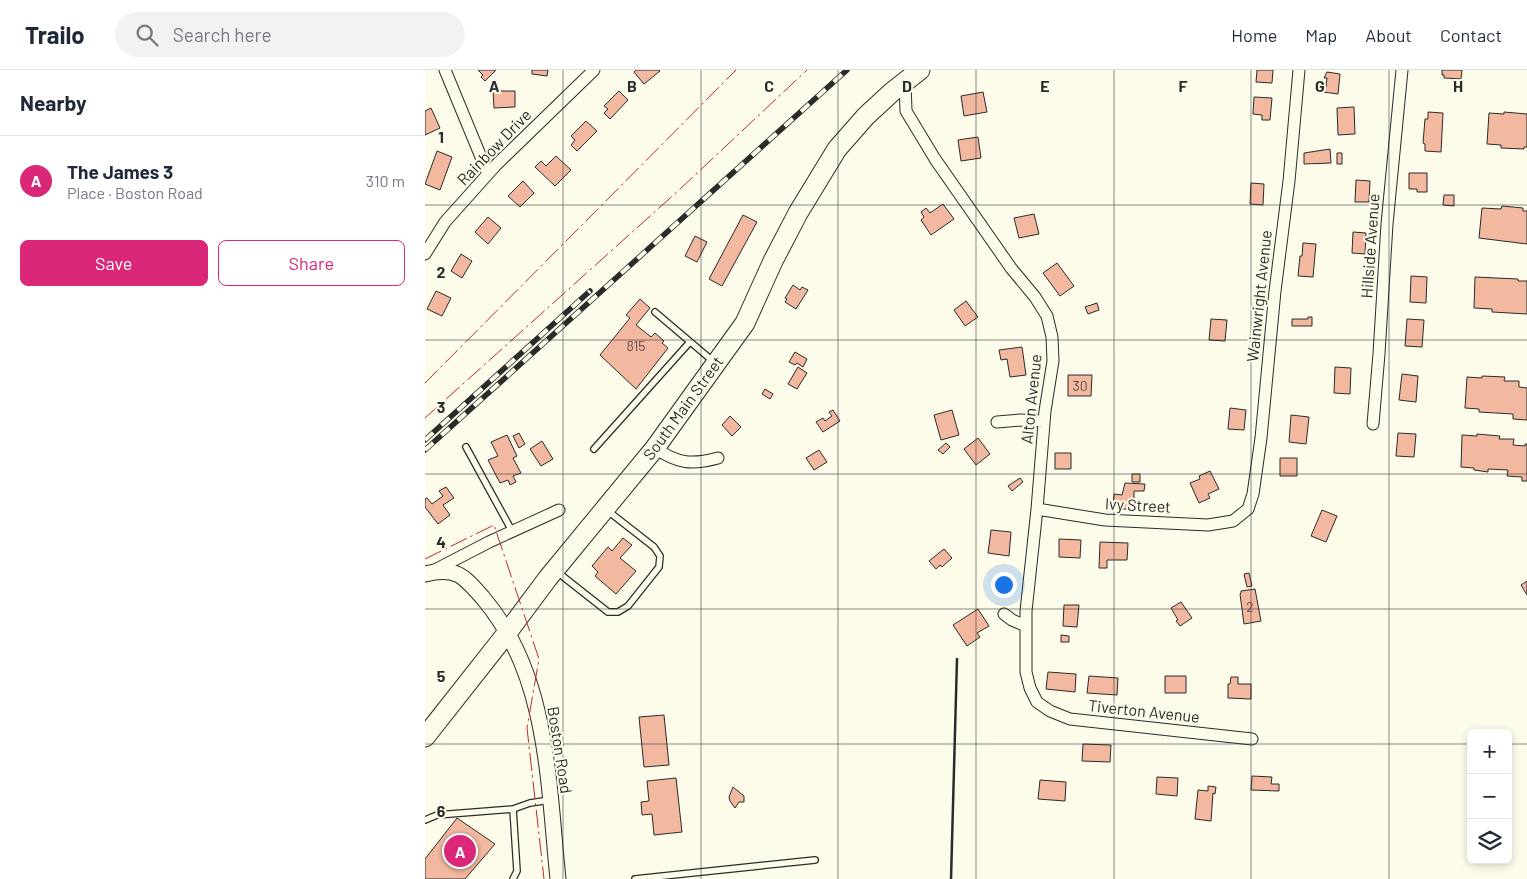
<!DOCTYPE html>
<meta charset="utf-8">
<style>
:root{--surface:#fff;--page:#f2f2f3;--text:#1f2937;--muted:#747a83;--line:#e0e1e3;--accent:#db2777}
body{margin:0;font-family:Barlow,sans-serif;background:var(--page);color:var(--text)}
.controls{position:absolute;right:15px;bottom:15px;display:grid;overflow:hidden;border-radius:8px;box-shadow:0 2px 8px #0003}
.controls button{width:45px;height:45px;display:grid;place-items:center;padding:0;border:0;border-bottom:1px solid var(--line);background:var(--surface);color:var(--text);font:25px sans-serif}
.you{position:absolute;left:578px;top:514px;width:18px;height:18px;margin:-12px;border:4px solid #fff;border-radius:50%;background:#1a73e8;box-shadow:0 0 0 8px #1a73e833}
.badge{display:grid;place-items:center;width:32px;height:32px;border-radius:50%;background:var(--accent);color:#fff;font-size:16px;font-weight:700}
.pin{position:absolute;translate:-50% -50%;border:2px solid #fff;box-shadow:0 1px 5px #0006}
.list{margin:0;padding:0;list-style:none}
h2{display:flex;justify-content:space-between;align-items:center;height:65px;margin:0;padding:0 20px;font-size:21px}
h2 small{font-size:16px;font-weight:400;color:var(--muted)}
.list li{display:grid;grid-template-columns:32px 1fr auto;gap:15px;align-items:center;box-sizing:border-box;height:90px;padding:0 20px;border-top:1px solid var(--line)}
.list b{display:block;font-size:19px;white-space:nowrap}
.list p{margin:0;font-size:16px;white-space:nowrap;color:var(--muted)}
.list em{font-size:16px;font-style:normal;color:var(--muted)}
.actions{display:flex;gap:10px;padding:15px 20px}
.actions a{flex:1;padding:11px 0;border:1px solid var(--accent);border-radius:8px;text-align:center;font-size:18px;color:var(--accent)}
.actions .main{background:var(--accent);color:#fff}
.icon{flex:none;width:28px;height:28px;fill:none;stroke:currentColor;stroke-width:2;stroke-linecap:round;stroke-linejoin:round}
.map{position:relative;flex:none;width:1102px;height:809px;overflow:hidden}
header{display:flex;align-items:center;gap:30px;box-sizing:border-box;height:70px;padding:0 25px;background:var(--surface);border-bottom:1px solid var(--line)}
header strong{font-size:24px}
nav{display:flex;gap:28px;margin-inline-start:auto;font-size:18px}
.search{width:350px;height:45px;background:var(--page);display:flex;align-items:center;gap:12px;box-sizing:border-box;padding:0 18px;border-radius:28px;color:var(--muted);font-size:19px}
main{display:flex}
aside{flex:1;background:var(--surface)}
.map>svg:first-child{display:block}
</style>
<header>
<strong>Trailo</strong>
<div class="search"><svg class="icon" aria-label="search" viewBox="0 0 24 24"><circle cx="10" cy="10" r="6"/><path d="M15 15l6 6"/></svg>Search here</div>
<nav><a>Home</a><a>Map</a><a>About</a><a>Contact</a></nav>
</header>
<main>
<aside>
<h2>Nearby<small></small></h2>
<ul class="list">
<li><span class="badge">A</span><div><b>The James 3</b><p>Place · Boston Road</p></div><em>310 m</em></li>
</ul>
<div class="actions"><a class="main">Save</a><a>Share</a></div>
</aside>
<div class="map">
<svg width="1102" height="809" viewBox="0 0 1102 809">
<rect width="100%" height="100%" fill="#fdfbea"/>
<!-- building -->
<path fill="#f2b8a0" stroke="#2b2b2b" d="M 53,0 L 71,0 L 60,11 L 56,7 L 58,5 Z
M 107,0 L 123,0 L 122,6 L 107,4 Z
M 211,0 L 234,0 L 235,1 L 219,14 L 209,2 Z
M 832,0 L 848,0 L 847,13 L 831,12 Z
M 1017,0 L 1037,0 L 1036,9 L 1019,8 L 1019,5 L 1017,5 Z
M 902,2 L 915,4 L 913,24 L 898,22 L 898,17 L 901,17 L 902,8 L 899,8 Z
M 68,21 L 90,21 L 90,37 L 69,38 Z
M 194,21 L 203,30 L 185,49 L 179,43 L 183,39 L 179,36 Z
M 558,22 L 562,42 L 539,46 L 536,26 Z
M 829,27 L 847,28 L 845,50 L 837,50 L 837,45 L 828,44 Z
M 929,37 L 930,64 L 913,65 L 912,38 Z
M 6,38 L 15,58 L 0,65 L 0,41 Z
M 1003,42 L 1018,43 L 1016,82 L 1000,81 L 1000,74 L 998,73 L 1000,49 L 1003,49 Z
M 1079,42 L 1102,44 L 1102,77 L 1099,77 L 1099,79 L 1076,78 L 1076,75 L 1062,74 L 1064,43 L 1079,44 Z
M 161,51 L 172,61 L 152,81 L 146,75 L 150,70 L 146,66 Z
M 553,67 L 556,88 L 536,91 L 533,70 Z
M 905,79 L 906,93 L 879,94 L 879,83 Z
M 12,81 L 27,87 L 15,120 L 0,114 Z
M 912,83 L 917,83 L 917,94 L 912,94 Z
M 131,86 L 146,100 L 130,116 L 110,97 L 116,91 L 121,96 Z
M 984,103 L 1002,103 L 1002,122 L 992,122 L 992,119 L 984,119 Z
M 931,110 L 945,111 L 944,132 L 930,132 Z
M 98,111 L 109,123 L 95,137 L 83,126 Z
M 826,113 L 839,114 L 838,135 L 825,134 Z
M 1019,125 L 1029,125 L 1029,136 L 1018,135 Z
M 518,134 L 529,149 L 506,165 L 496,150 L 499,147 L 496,142 L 501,138 L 505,143 Z
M 1077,136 L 1098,138 L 1098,141 L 1102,141 L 1102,174 L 1054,168 L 1057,138 L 1076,139 Z
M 609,144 L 614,164 L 594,168 L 589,148 Z
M 318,145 L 332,152 L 297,216 L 284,209 Z
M 63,147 L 76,158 L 63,174 L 50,162 Z
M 928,162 L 941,163 L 940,184 L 927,183 Z
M 270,166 L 282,172 L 272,192 L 260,186 Z
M 878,173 L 891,174 L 888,207 L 873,206 L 875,186 L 877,186 Z
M 36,184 L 47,191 L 37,208 L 26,201 Z
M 632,193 L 649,216 L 635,226 L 618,203 Z
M 986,206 L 1002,207 L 1001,233 L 985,232 Z
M 1050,207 L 1093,209 L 1093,211 L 1102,211 L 1102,244 L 1067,242 L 1067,239 L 1049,238 Z
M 368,215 L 375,220 L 377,217 L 383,220 L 371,239 L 360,232 L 362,229 L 360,228 Z
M 11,221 L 26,228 L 17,246 L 2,239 Z
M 215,229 L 225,238 L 211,255 L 226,267 L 230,263 L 239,271 L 237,273 L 243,278 L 211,319 L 175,285 L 205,248 L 201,245 Z
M 541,231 L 553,247 L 540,256 L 529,240 Z
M 672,233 L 674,240 L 663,244 L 660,237 Z
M 883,247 L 887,247 L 887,256 L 867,256 L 867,249 L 883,249 Z
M 786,249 L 802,250 L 800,271 L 784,270 Z
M 982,249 L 999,250 L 997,277 L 980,276 Z
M 597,277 L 601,305 L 585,307 L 582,289 L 576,290 L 574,280 Z
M 370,282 L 382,289 L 378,297 L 372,293 L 370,295 L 364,292 Z
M 373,297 L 382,303 L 372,319 L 363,314 Z
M 910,297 L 926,298 L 925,324 L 909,323 Z
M 977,304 L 993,306 L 991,332 L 974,330 Z
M 643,305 L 667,305 L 666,326 L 643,326 Z
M 1057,306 L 1080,307 L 1079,311 L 1094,311 L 1094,317 L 1102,318 L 1102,350 L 1088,349 L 1088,344 L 1054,342 L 1054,339 L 1040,338 L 1042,307 L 1057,308 Z
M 340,319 L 348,324 L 345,329 L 337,324 Z
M 805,338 L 821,340 L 819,360 L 803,359 Z
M 408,340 L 415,351 L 398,362 L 391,352 L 398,348 L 400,351 L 407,346 L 404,342 Z
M 527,340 L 534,365 L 516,370 L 509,345 Z
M 866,345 L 884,347 L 881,374 L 864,372 Z
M 305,346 L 316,357 L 307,366 L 297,355 Z
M 94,363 L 100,374 L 94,378 L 88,366 Z
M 973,363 L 991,364 L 989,387 L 971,386 Z
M 1052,364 L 1075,366 L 1074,369 L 1089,369 L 1088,375 L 1100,376 L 1100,374 L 1102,374 L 1102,411 L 1097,411 L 1097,407 L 1082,406 L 1083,400 L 1063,399 L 1063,402 L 1049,400 L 1049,398 L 1036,397 L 1037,365 L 1052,366 Z
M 82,365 L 92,386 L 88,388 L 96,403 L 88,406 L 91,412 L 85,415 L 83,410 L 75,413 L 63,390 L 73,386 L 66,372 Z
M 553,368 L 565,384 L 551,395 L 539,379 Z
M 117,371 L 128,389 L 116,396 L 105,379 Z
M 521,373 L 525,377 L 518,384 L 513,380 Z
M 394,380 L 402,392 L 389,400 L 381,388 Z
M 630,383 L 646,383 L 646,399 L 630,399 Z
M 855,388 L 872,388 L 872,406 L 855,406 Z
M 785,401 L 794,419 L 783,424 L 785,428 L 774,433 L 765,413 L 775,409 L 774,406 Z
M 707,404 L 715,404 L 715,412 L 707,412 Z
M 595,408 L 598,412 L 587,421 L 583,416 Z
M 700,413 L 720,414 L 719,421 L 709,421 L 709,436 L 702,436 L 702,439 L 695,439 L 695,435 L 688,435 L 689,424 L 697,425 Z
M 21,417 L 29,428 L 18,435 L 25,445 L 13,454 L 0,437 L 0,429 L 2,428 L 7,434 L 18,426 L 14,421 Z
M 897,440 L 912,446 L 901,472 L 886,466 Z
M 566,460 L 586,462 L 584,486 L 563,483 Z
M 198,468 L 207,475 L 195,488 L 211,501 L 191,524 L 170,506 L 173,502 L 167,496 L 183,477 L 187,481 Z
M 634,469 L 656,470 L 655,488 L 634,487 Z
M 675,472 L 703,473 L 702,490 L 682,490 L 682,498 L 674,498 Z
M 519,479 L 527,488 L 517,497 L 515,495 L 511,499 L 504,491 Z
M 824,503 L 827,516 L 822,517 L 819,504 Z
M 1102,511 L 1102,525 L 1096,515 Z
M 830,519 L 836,551 L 819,554 L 815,524 L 816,523 L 816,521 Z
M 756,532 L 767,548 L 755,556 L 751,551 L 753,550 L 746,538 Z
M 639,535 L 654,535 L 652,557 L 638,556 Z
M 553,539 L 564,556 L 552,563 L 555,567 L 542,576 L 528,555 Z
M 636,565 L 644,566 L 644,572 L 636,572 Z
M 623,602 L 651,604 L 650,622 L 621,619 Z
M 664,606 L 693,608 L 692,625 L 662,623 Z
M 740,606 L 761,606 L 761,623 L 740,623 Z
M 806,607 L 813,607 L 813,614 L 826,614 L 826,629 L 803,628 L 803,614 L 805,614 Z
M 239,645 L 244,695 L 219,697 L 214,647 Z
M 658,674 L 686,675 L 685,692 L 657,691 Z
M 827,706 L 847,707 L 846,714 L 854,714 L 854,721 L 826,720 Z
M 732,707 L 753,708 L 752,726 L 731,724 Z
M 251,708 L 257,762 L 229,765 L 227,744 L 217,745 L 216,732 L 224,731 L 222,711 Z
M 615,710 L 641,712 L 640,731 L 613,729 Z
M 783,716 L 791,717 L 790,724 L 788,723 L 786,751 L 770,749 L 773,720 L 783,721 Z
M 308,717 L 319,726 L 319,732 L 314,732 L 310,738 L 305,731 L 304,727 Z
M 32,748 L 70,774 L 40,809 L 0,809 L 0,789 Z"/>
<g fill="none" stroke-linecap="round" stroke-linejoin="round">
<!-- service casing -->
<g stroke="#2b2b2b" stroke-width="8">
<path id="service" d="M 230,242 L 289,292
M 41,377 L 87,461
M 169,379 L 264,273
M 131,501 L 183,542 L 193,542 L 203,536 L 234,497 L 235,486 L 229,477 L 183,441
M 88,739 L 105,733 L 125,730
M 0,750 L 12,745 L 88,739 L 92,801 L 88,809
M 210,809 L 390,790"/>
</g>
<!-- minor casing -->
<g stroke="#2b2b2b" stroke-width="13">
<path id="minor" d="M 20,0 L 63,104
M 480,11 L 481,41 L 510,89 L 586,198 L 610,227 L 622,246 L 627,267 L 628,291 L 620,341 L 612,439 L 601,541 L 601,602 L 605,618 L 612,632 L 625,641 L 645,649 L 827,669
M 0,184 L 20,152 L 71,95 L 169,0
M 572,352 L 595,350 L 619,351
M 948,354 L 954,284 L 962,154 L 977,0
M 230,378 C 253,394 267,395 293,388
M 612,439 L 680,450 L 783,455 L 808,451 L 823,439 L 828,424 L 836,368 L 850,221 L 864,111 L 874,0
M 8,501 L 64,472 L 134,440
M 579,544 L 587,550 L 601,556"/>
</g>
<!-- tertiary casing -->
<g stroke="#2b2b2b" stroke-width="17">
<path id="tertiary" d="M 0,504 C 31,496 39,506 58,528 C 124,605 123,714 133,809"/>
</g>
<!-- primary casing -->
<g stroke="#2b2b2b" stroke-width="21">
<path id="primary" d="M 0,667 L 82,563 L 123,508 L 230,378 L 320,253 L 348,191 L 373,143 L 412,79 L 441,46 L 467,22 L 495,0"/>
</g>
<!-- service -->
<use href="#service" stroke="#fdfbea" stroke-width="5.5"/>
<!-- minor -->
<use href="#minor" stroke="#fdfbea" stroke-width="11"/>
<!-- tertiary -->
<use href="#tertiary" stroke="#fdfbea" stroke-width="15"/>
<!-- primary -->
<use href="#primary" stroke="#fdfbea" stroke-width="19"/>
<!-- rail casing -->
<g stroke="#2b2b2b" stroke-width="5.5">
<path id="rail" d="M 0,370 L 165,221
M 0,380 L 422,0"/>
</g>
<!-- rail -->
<use href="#rail" stroke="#fdfbea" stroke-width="4" stroke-dasharray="11" stroke-linecap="butt"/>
<!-- wall -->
<path stroke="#2b2b2b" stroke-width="2.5" d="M 526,809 L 532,589"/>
<!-- power -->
<path stroke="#c62828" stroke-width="1" stroke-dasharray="18 4 2.5 4" stroke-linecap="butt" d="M 0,313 L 311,0
M 0,348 L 253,121 L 382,0
M 0,489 L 69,455 L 114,589 L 102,658 L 119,809"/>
</g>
<!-- grid -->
<path fill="none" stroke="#2b2b2b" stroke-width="1" stroke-opacity="0.55" d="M 138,0 L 138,809M 276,0 L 276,809M 413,0 L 413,809M 551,0 L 551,809M 689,0 L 689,809M 826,0 L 826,809M 964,0 L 964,809M 0,135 L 1102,135M 0,270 L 1102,270M 0,404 L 1102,404M 0,539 L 1102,539M 0,674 L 1046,674M 1083,674 L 1102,674"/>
<g text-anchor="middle" stroke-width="4" stroke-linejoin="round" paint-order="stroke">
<!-- number labels -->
<g font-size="14" fill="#5d4e48">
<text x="211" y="281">815</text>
<text x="655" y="321">30</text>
<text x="825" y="542">2</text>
</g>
<!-- street labels -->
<g font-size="16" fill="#2b2b2b" stroke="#fdfbea">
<text transform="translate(69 77) rotate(-46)" y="6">Rainbow Drive</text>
<text transform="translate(945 176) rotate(-86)" y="6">Hillside Avenue</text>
<text transform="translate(834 226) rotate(-84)" y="6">Wainwright Avenue</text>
<text transform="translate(606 329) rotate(-84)" y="6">Alton Avenue</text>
<text transform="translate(258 338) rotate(-54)" y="6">South Main Street</text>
<text transform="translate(713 435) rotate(3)" y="6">Ivy Street</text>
<text transform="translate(719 641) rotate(6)" y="6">Tiverton Avenue</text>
<text transform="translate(135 680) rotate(81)" y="6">Boston Road</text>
</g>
</g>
<g font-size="16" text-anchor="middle" font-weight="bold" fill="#2b2b2b" stroke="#fdfbea" stroke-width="4" stroke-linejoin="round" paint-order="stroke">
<text x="69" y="22">A</text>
<text x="207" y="22">B</text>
<text x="344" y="22">C</text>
<text x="482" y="22">D</text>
<text x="620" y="22">E</text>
<text x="758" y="22">F</text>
<text x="895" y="22">G</text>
<text x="1033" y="22">H</text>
<text x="16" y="73">1</text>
<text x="16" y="208">2</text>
<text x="16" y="343">3</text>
<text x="16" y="478">4</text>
<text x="16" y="612">5</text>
<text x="16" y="747">6</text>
</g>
</svg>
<div class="controls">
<button>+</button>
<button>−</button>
<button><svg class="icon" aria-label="layers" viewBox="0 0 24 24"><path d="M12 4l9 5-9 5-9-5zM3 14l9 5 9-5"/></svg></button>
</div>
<div class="you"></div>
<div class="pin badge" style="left:35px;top:781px">A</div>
</div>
</main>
